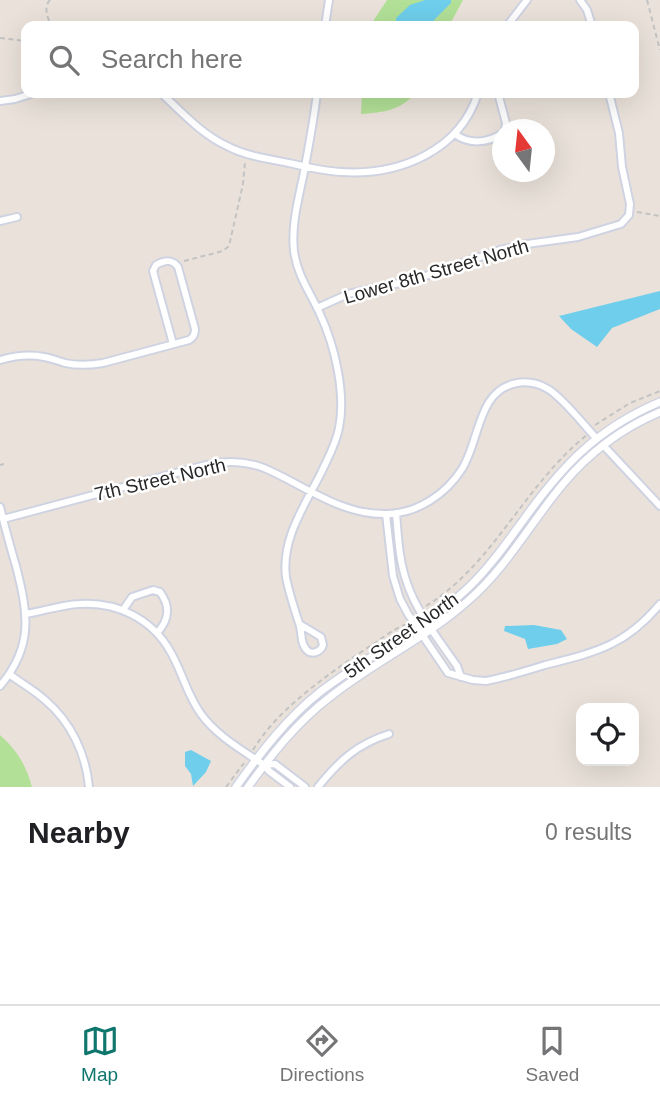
<!DOCTYPE html>
<style>
:root{--surface:#fff;--page:#f2f2f2;--text:#202124;--muted:#757577;--line:#e0e0e0;--accent:#0f766e}
body{margin:0;font-family:Helvetica,sans-serif;background:var(--page);color:var(--text)}
.controls{position:absolute;right:21px;bottom:21px;display:grid;overflow:hidden;border-radius:14px;box-shadow:0 7px 28px #0002}
.controls button{width:63px;height:63px;display:grid;place-items:center;padding:0;border:0;border-bottom:2px solid var(--line);background:var(--surface);color:var(--text);font:35px sans-serif}
.compass{position:absolute;left:492px;top:119px;width:63px;height:63px;border-radius:50%;background:var(--surface);box-shadow:0 7px 28px #0002;rotate:345deg}
.list{margin:0;padding:0;list-style:none}
h2{display:flex;justify-content:space-between;align-items:center;height:91px;margin:0;padding:0 28px;font-size:30px}
h2 small{font-size:23px;font-weight:400;color:var(--muted)}
.icon{flex:none;width:38px;height:38px;fill:none;stroke:currentColor;stroke-width:2;stroke-linecap:round;stroke-linejoin:round}
.map{position:relative;flex:none;width:660px;height:787px;overflow:hidden}
.search{position:absolute;background:var(--surface);box-shadow:0 7px 28px #0002;left:21px;right:21px;top:21px;height:77px;display:flex;align-items:center;gap:18px;box-sizing:border-box;padding:0 24px;border-radius:14px;color:var(--muted);font-size:26px}
.sheet{height:217px;background:var(--surface)}
nav{display:flex;justify-content:space-around;align-items:center;box-sizing:border-box;height:98px;border-top:2px solid var(--line);background:var(--surface);font-size:19px;color:var(--muted)}
nav a{display:grid;justify-items:center;gap:4px}
nav .on{color:var(--accent)}
.map>svg:first-child{display:block}
</style>
<div class="map">
<svg width="660" height="787" viewBox="0 0 660 787">
<rect width="100%" height="100%" fill="#eae2da"/>
<!-- green -->
<path fill="#b2e097" d="M 387,0 L 463,0 L 449,26 L 370,26 Z
M 362,93 L 416,93 C 399,111 385,112 361,114 Z
M 0,735 C 17,750 26,765 32,787 L 0,787 Z"/>
<!-- water -->
<path fill="#6eceeb" d="M 425,0 L 451,0 L 451,3 L 435,19 L 430,26 L 397,26 L 396,18 L 410,5 Z
M 660,291 L 660,309 L 612,328 L 597,347 L 571,329 L 559,316 Z
M 534,625 L 561,630 L 567,639 L 557,644 L 528,649 L 525,639 L 504,631 L 505,626 Z
M 191,750 L 211,761 L 206,772 L 193,786 L 191,774 L 185,766 L 185,752 Z"/>
<g fill="none" stroke-linecap="round" stroke-linejoin="round">
<!-- minor casing -->
<g stroke="#cfd3e1" stroke-width="10">
<path id="minor" d="M 580,0 L 587,10 L 592,26
M 325,26 L 329,0
M 507,26 L 527,0
M 161,93 C 182,112 201,134 227,146 C 246,156 268,159 289,163 C 306,167 324,171 341,172 C 399,176 460,151 478,93
M 498,93 L 506,123 L 505,130
M 0,101 L 15,99 L 34,93
M 455,134 C 469,145 488,143 503,133
M 0,221 L 17,217
M 317,308 L 348,294 L 414,280 L 500,250 L 527,244 L 578,237 L 621,224 L 629,215 L 630,204 L 622,167 L 619,133 L 609,93
M 0,360 C 14,356 29,354 44,357 C 51,358 58,361 65,363 C 78,366 91,365 103,363 L 189,340 C 193,338 195,334 195,329 L 178,267 C 172,259 165,260 156,265 L 153,271 L 173,344
M 603,445 L 660,506
M 0,507 C 5,527 10,546 16,566 C 28,613 34,646 0,686
M 396,513 C 398,536 399,561 407,583 C 417,613 439,640 457,666 L 461,677
M 386,514 L 393,576 L 400,599 L 408,614 L 448,673 L 473,680 L 486,681 C 506,677 526,671 545,665 C 596,652 625,646 660,604
M 3,519 L 206,465 C 226,460 245,461 264,468 C 304,485 342,516 388,514 C 418,513 446,494 462,469 C 480,441 477,390 517,383 C 528,381 538,383 548,389 C 563,398 583,424 596,438
M 123,610 L 132,597 L 153,590 L 160,592 C 171,607 169,620 157,633
M 26,614 C 44,611 61,605 79,604 C 116,601 152,619 170,651 C 182,671 187,695 201,714 C 217,736 242,750 264,765 L 269,771 L 290,787
M 301,625 L 321,637 L 323,645 C 321,651 315,654 309,652 C 299,644 303,634 299,623 C 294,608 289,593 286,577 C 281,539 305,505 321,473 C 328,458 336,444 339,428 C 346,394 335,346 320,314 C 310,292 297,275 294,251 C 291,224 299,197 304,172 C 309,145 314,119 317,93
M 9,674 C 21,683 34,690 45,700 C 71,722 86,754 89,787
M 264,765 L 275,764 L 305,787
M 318,787 C 339,761 357,744 389,734"/>
</g>
<!-- tertiary casing -->
<g stroke="#cfd3e1" stroke-width="10">
<path id="tertiary" d="M 236,787 C 261,752 287,718 320,692 C 368,655 424,629 468,588 C 489,568 505,545 522,522 C 561,467 596,429 660,402
M 248,787 C 272,754 297,722 330,697 C 374,662 428,637 469,600 C 507,567 531,522 563,484 C 589,453 622,428 660,412"/>
</g>
<!-- path -->
<path stroke="#c3c3c3" stroke-width="2" stroke-dasharray="5 3.5" stroke-linecap="butt" d="M 50,0 C 43,7 48,18 51,26
M 647,0 L 660,50
M 0,38 L 26,41
M 637,212 L 660,216
M 184,261 L 223,251 L 229,246 L 243,184 L 245,162
M 595,425 L 630,403 L 660,391
M 0,465 L 4,464
M 426,606 C 494,564 525,484 587,435
M 253,750 C 278,708 330,673 370,646 C 382,639 394,628 407,624
M 226,787 L 244,763"/>
<!-- minor -->
<use href="#minor" stroke="#fff" stroke-width="6"/>
<!-- tertiary -->
<use href="#tertiary" stroke="#fff" stroke-width="7"/>
</g>
<g text-anchor="middle" stroke-width="5" stroke-linejoin="round" paint-order="stroke">
<!-- street labels -->
<g font-size="19" fill="#282828" stroke="#fff">
<text transform="translate(436 271) rotate(-16)" y="7">Lower 8th Street North</text>
<text transform="translate(160 479) rotate(-13)" y="7">7th Street North</text>
<text transform="translate(401 635) rotate(-35)" y="7">5th Street North</text>
</g>
</g>
</svg>
<div class="controls">
<button><svg class="icon" aria-label="locate" viewBox="0 0 24 24"><circle cx="12" cy="12" r="6"/><path d="M12 2v4M12 18v4M2 12h4M18 12h4"/></svg></button>
</div>
<svg class="compass" viewBox="-18 -18 36 36"><path d="M0-13l5 13h-10z" fill="#e53935"/><path d="M0 13l5-13h-10z" fill="#757577"/></svg>
<div class="search"><svg class="icon" aria-label="search" viewBox="0 0 24 24"><circle cx="10" cy="10" r="6"/><path d="M15 15l6 6"/></svg>Search here</div>
</div>
<section class="sheet">
<h2>Nearby<small>0 results</small></h2>
<ul class="list">
</ul>
</section>
<nav>
<a class="on"><svg class="icon" aria-label="map" viewBox="0 0 24 24"><path d="M3 6l6-2 6 2 6-2v14l-6 2-6-2-6 2zM9 4v14M15 6v14"/></svg>Map</a>
<a><svg class="icon" aria-label="directions" viewBox="0 0 24 24"><path d="M12 3l9 9-9 9-9-9zM9 14v-3h6M13 9l2 2-2 2"/></svg>Directions</a>
<a><svg class="icon" aria-label="saved" viewBox="0 0 24 24"><path d="M7 4h10v16l-5-4-5 4z"/></svg>Saved</a>
</nav>
